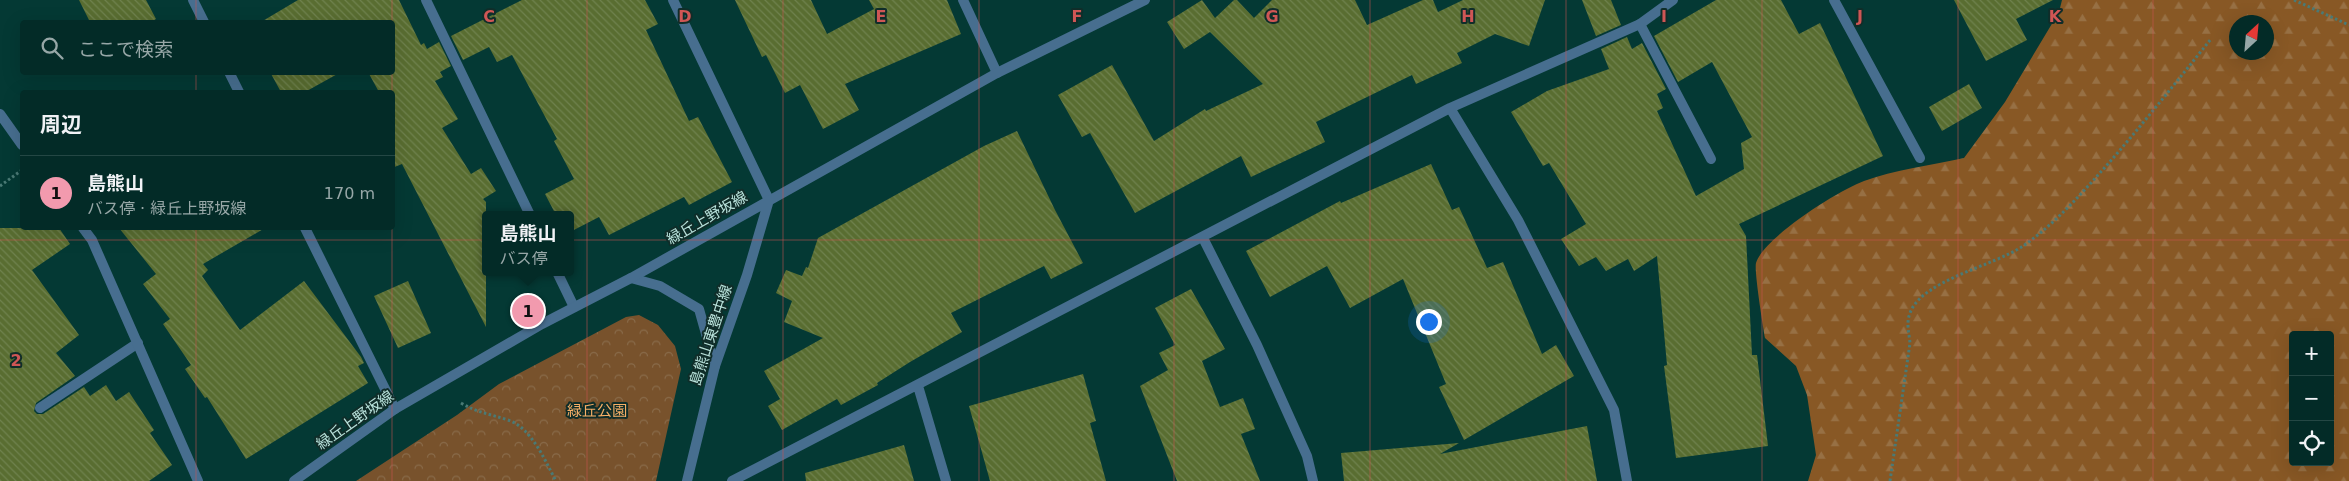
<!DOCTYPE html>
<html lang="ja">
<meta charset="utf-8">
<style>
:root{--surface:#032b27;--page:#113733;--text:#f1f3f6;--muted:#97a7a7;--line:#244744;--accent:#f29aae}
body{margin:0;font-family:"DejaVu Sans","Noto Sans JP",sans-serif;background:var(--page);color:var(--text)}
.controls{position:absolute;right:15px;bottom:15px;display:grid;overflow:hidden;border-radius:5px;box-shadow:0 5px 20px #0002}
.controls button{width:45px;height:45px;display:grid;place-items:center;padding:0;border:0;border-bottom:1px solid var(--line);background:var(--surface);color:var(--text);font:25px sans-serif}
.compass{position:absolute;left:2229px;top:15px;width:45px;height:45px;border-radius:50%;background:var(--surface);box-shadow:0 5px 20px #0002;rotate:26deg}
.you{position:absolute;left:1428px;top:321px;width:18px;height:18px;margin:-12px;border:4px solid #fff;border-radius:50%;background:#1a73e8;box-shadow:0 0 0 8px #1a73e833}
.badge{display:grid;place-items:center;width:32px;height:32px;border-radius:50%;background:var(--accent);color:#111;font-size:16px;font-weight:700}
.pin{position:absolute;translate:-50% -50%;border:2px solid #fff;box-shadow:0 1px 5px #0006}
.popup{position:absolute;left:482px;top:211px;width:92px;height:65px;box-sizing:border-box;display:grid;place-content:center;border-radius:5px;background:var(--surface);filter:drop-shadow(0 1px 4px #0005);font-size:16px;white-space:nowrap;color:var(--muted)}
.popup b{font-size:19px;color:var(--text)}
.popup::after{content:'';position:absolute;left:50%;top:100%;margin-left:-10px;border:10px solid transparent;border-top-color:var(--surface)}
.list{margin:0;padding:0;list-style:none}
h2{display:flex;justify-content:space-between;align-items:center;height:65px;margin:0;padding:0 20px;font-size:21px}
h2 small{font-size:16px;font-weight:400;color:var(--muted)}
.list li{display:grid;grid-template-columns:32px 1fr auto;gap:15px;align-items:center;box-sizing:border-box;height:75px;padding:0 20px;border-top:1px solid var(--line)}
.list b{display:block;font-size:19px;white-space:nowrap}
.list p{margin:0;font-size:16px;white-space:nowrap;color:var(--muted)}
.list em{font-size:16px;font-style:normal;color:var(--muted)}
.icon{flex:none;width:28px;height:28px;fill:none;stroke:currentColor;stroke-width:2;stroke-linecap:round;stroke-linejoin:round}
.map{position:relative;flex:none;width:2349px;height:481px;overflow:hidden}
.search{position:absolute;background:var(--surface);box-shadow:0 5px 20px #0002;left:20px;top:20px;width:375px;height:55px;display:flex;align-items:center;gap:12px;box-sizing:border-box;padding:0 18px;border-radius:5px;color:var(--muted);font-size:19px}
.panel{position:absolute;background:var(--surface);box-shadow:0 5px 20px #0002;left:20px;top:90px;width:375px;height:140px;border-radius:5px}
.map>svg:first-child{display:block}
</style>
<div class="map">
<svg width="2349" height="481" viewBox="0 0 2349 481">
<defs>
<pattern id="forest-firs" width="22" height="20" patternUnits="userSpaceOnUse" patternTransform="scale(1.25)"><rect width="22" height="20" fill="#885825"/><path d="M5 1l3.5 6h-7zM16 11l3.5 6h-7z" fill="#977044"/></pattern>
<pattern id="park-crowns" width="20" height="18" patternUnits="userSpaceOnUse" patternTransform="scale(1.25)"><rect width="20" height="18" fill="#78522c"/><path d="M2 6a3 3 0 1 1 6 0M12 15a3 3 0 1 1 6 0" fill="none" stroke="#896b4a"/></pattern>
<pattern id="building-back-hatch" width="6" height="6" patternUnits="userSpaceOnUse" patternTransform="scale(1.25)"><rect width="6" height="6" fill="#596d31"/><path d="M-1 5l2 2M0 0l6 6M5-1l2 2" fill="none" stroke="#6f824e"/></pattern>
</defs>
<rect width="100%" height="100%" fill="#043934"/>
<!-- forest -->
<path fill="url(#forest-firs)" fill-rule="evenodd" d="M 2062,0 L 2349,0 L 2349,481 L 1808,481 L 1816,455 L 1807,395 L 1796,366 L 1765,338 C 1763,326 1754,271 1756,263 C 1763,238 1839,190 1864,181 C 1893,170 1933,165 1964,158 L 2005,102 L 2059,12 ZM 2236,22 L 2266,22 L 2266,52 L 2236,52 ZM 2293,335 L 2330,335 L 2330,462 L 2293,462 Z"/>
<!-- park -->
<path fill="url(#park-crowns)" d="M 639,315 L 658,325 L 675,346 L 681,369 L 656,481 L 356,481 L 457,415 L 499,384 L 626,317 Z"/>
<!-- building -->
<path fill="url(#building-back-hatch)" d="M 79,0 L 146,0 L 156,19 L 150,22 L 90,22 Z
M 298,0 L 399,0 L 421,45 L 424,43 L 427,49 L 439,42 L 451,66 L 440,72 L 443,77 L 435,81 L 458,119 L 442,128 L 471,174 L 481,168 L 496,191 L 483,199 L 486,202 L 486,327 L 402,164 L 392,168 L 392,92 L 379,92 L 368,72 L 392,72 L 392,22 L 261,22 Z
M 522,0 L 645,0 L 658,24 L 646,30 L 689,121 L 698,117 L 732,182 L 689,205 L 684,197 L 609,235 L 599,217 L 570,232 L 570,215 L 556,215 L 545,194 L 574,179 L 554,141 L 557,139 L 512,55 L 497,62 L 489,47 L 463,60 L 451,36 Z
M 735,0 L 811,0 L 827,34 L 874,9 L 869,0 L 947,0 L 961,34 L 845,84 L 859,110 L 823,129 L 800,85 L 785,93 L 766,55 L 762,57 Z
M 1202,0 L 1215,18 L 1234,0 L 1237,0 L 1254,18 L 1272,0 L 1355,0 L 1367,25 L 1423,0 L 1433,0 L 1438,12 L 1463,0 L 1545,0 L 1529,46 L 1495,34 L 1457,53 L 1462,63 L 1416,84 L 1412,75 L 1316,122 L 1325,142 L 1251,177 L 1241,156 L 1135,213 L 1090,133 L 1082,137 L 1058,95 L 1112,65 L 1154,141 L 1205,109 L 1206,111 L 1263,84 L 1210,32 L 1184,49 L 1167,22 Z
M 1582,0 L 1611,0 L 1621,25 L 1596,36 Z
M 1716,0 L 1781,0 L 1799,34 L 1820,23 L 1883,156 L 1739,224 L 1746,236 L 1752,355 L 1757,355 L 1768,446 L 1676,458 L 1664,366 L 1667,365 L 1657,256 L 1634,271 L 1628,259 L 1606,271 L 1596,257 L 1579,266 L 1561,239 L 1586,224 L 1549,163 L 1543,166 L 1511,112 L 1547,91 L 1609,69 L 1601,49 L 1627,37 L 1632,49 L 1642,43 L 1666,89 L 1657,94 L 1663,108 L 1657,111 L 1696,196 L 1744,169 L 1741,143 L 1752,137 L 1712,62 L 1678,82 L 1654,36 Z
M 1954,0 L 2053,0 L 2016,19 L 2027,40 L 1986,61 Z
M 270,72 L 341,72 L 305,92 L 281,92 Z
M 1969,84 L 1982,108 L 1942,131 L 1929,107 Z
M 1017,131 L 1055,210 L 1083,263 L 1051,279 L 1044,266 L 951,313 L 962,332 L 910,362 L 877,383 L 878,385 L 841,405 L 837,399 L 782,430 L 768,406 L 780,399 L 764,371 L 823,338 L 784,322 L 792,301 L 776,293 L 786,270 L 802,276 L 806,267 L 808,268 L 818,238 L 984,146 Z
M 1431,164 L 1452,210 L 1459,207 L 1487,268 L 1503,262 L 1542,354 L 1556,345 L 1574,376 L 1464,440 L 1439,387 L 1446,384 L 1403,279 L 1350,308 L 1327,266 L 1270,297 L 1246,251 L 1340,201 L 1341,203 Z
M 0,228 L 59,228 L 70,244 L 32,270 L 79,335 L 56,353 L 75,376 L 36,403 L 34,411 L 37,414 L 43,414 L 84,387 L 90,396 L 106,385 L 116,401 L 129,392 L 154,430 L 150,433 L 172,465 L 149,481 L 0,481 Z
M 119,228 L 265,228 L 203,264 L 208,270 L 202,276 L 240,330 L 304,281 L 361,357 L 364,363 L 358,366 L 368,383 L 246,459 L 207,397 L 205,398 L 185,369 L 191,365 L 163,324 L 170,319 L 143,284 L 156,274 Z
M 408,281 L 431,333 L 398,348 L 374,296 Z
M 1191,289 L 1225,349 L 1202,361 L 1220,407 L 1243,398 L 1255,429 L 1241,434 L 1260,481 L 1177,481 L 1140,386 L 1168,370 L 1159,353 L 1175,345 L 1155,308 Z
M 1083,374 L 1096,421 L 1090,423 L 1106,481 L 990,481 L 969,406 Z
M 1587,426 L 1597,481 L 1344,481 L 1341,453 L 1459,443 L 1440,454 Z
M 904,445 L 914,481 L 806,481 L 805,473 Z"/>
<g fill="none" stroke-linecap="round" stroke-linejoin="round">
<!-- path -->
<path stroke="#4a7a75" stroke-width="3" stroke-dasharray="2.5 2.5" stroke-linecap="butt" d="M 2294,0 L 2349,25
M 0,186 L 22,170
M 461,403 C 478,413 490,414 508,420 C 532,428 545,461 556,481
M 1890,481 L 1910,343 C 1909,333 1906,323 1910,313 C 1922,280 1994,266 2023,246 C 2055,224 2081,194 2107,165 C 2143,124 2177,81 2211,39"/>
<!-- service -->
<path stroke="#476e8f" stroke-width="10" d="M 1640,24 L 1711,159
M 40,408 L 138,343"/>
<!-- minor -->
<path stroke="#476e8f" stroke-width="10" d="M 193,0 L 204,22
M 426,0 L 530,215
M 673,0 L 769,200
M 963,0 L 997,73
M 1834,0 L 1920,158
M 229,72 L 239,92
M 1450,108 L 1518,220 L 1614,410 L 1627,481
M 0,114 L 22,145
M 83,228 L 92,240 L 198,481
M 305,228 L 395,409
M 1203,238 L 1257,345 L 1307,456 L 1313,481
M 557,272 L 574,307
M 631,278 L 660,286 L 699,309 L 715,366
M 918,386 L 946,481
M 732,481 L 1450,108 L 1640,24 L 1673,0"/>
<!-- tertiary -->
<path stroke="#476e8f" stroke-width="10" d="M 294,481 L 395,409 L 542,324 L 631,278 L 997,73 L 1145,0
M 687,481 L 715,366 L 747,275 L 769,200"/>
</g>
<!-- grid -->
<path fill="none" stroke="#cf5655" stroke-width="1" stroke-opacity="0.55" d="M 196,0 L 196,22M 392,0 L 392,22M 587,0 L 587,481M 783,0 L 783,481M 979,0 L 979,481M 1174,0 L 1174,481M 1370,0 L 1370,481M 1566,0 L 1566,481M 1762,0 L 1762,481M 1958,0 L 1958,481M 2153,0 L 2153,481M 196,72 L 196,92M 392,72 L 392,92M 196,228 L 196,481M 392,228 L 392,481M 0,240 L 2349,240"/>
<g text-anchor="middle" stroke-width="4" stroke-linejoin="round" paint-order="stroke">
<!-- street labels -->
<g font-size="15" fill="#b9e2db" stroke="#102d29">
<text transform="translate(707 218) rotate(-30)" y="5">緑丘上野坂線</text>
<text transform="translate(711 335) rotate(-72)" y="5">島熊山東豊中線</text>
<text transform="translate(355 420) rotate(-35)" y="5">緑丘上野坂線</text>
</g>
<!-- park labels -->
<g font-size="15" fill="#f6af67" stroke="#102d29">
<text x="597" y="416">緑丘公園</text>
</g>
</g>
<g font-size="16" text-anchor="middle" font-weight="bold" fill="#cf5655" stroke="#102d29" stroke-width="4" stroke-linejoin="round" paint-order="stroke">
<text x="489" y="22">C</text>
<text x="685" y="22">D</text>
<text x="881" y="22">E</text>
<text x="1077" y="22">F</text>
<text x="1272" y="22">G</text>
<text x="1468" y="22">H</text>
<text x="1664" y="22">I</text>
<text x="1860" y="22">J</text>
<text x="2055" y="22">K</text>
<text x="16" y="366">2</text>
</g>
</svg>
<div class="controls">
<button>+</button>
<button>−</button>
<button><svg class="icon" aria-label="locate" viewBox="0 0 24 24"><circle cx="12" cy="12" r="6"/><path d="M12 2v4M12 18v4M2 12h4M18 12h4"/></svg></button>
</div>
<svg class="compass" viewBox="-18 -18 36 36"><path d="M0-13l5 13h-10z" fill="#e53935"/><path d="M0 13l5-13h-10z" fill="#97a7a7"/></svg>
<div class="you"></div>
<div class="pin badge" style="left:528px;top:311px">1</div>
<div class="popup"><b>島熊山</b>バス停</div>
<div class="search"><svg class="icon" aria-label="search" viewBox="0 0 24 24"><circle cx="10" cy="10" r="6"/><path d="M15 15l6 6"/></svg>ここで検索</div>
<section class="panel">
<h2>周辺<small></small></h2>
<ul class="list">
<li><span class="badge">1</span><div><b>島熊山</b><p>バス停 · 緑丘上野坂線</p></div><em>170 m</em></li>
</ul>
</section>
</div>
